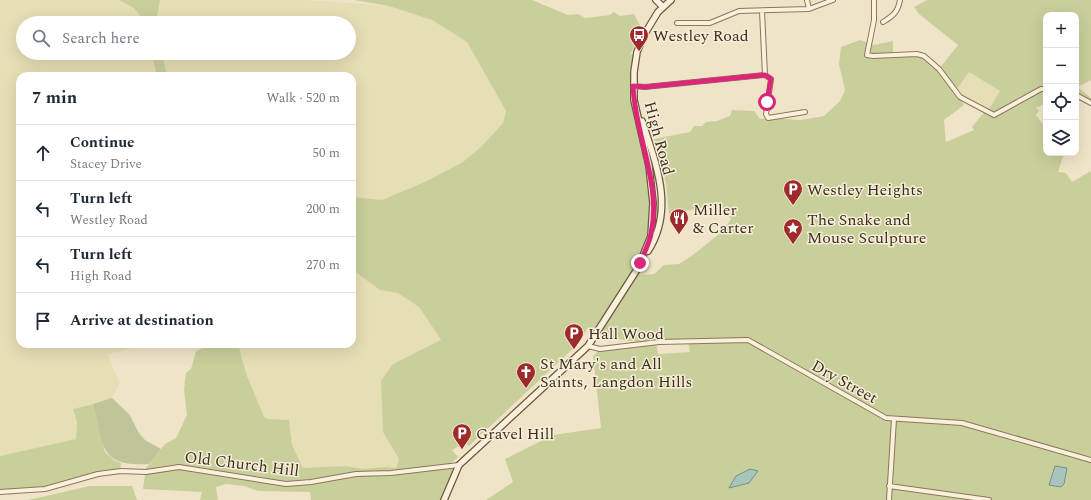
<!DOCTYPE html>
<meta charset="utf-8">
<style>
:root{--surface:#fff;--page:#f2f2f3;--text:#1f2937;--muted:#747a83;--line:#e0e1e3}
body{margin:0;font-family:Spectral,serif;background:var(--page);color:var(--text)}
.controls{position:absolute;right:12px;top:12px;display:grid;overflow:hidden;border-radius:8px;box-shadow:0 4px 16px #0002}
.controls button{width:36px;height:36px;display:grid;place-items:center;padding:0;border:0;border-bottom:1px solid var(--line);background:var(--surface);color:var(--text);font:20px sans-serif}
.stop{position:absolute;width:12px;height:12px;margin:-9px;border:3px solid #db2777;border-radius:50%;background:#fff}
.stop.end{background:#db2777;border-color:#fff;box-shadow:0 1px 4px #0008}
.list{margin:0;padding:0;list-style:none}
h2{display:flex;justify-content:space-between;align-items:center;height:52px;margin:0;padding:0 16px;font-size:17px}
h2 small{font-size:13px;font-weight:400;color:var(--muted)}
.list li{display:grid;grid-template-columns:26px 1fr auto;gap:12px;align-items:center;box-sizing:border-box;height:56px;padding:0 16px;border-top:1px solid var(--line)}
.list b{display:block;font-size:15px;white-space:nowrap}
.list p{margin:0;font-size:13px;white-space:nowrap;color:var(--muted)}
.list em{font-size:13px;font-style:normal;color:var(--muted)}
.icon{flex:none;width:22px;height:22px;fill:none;stroke:currentColor;stroke-width:2;stroke-linecap:round;stroke-linejoin:round}
.map{position:relative;flex:none;width:1091px;height:500px;overflow:hidden}
.search{position:absolute;background:var(--surface);box-shadow:0 4px 16px #0002;left:16px;top:16px;width:340px;height:44px;display:flex;align-items:center;gap:10px;box-sizing:border-box;padding:0 14px;border-radius:22px;color:var(--muted);font-size:15px}
.panel{position:absolute;background:var(--surface);box-shadow:0 4px 16px #0002;left:16px;top:72px;width:340px;height:276px;border-radius:12px}
.map>svg:first-child{display:block}
</style>
<div class="map">
<svg width="1091" height="500" viewBox="0 0 1091 500">
<rect width="100%" height="100%" fill="#f0e4c8"/>
<!-- farmland -->
<path fill="#e6deb5" fill-rule="evenodd" d="M 0,0 L 307,0 L 389,6 L 433,20 L 467,42 L 506,111 L 503,123 L 482,146 L 463,162 L 427,181 L 382,200 L 352,197 L 352,76 L 20,76 L 20,344 L 142,344 L 142,346 L 107,354 L 120,383 L 111,399 L 73,409 L 77,422 L 76,439 L 0,456 ZM 23,23 L 349,23 L 349,53 L 23,53 Z
M 969,72 L 1001,91 L 988,111 L 960,97 L 956,92 Z
M 352,268 L 380,290 L 398,293 L 419,307 L 441,341 L 393,364 L 383,432 L 399,459 L 395,469 L 386,467 L 363,469 L 346,466 L 303,468 L 292,445 L 289,420 L 260,419 L 238,344 L 352,344 Z"/>
<!-- green -->
<path fill="#c9cf9b" fill-rule="evenodd" d="M 119,0 L 160,0 L 157,16 L 160,23 L 146,23 L 134,8 Z
M 354,0 L 532,0 L 568,15 L 578,14 L 585,18 L 610,15 L 614,12 L 620,16 L 634,14 L 642,29 L 630,55 L 637,52 L 633,86 L 649,166 L 653,226 L 631,280 L 639,275 L 654,274 L 664,265 L 679,264 L 693,255 L 724,230 L 731,219 L 721,204 L 669,214 L 666,183 L 654,139 L 690,132 L 694,126 L 702,126 L 706,122 L 717,121 L 730,116 L 732,110 L 754,111 L 760,119 L 768,118 L 801,120 L 824,116 L 840,101 L 845,90 L 839,64 L 841,47 L 860,40 L 874,45 L 893,41 L 893,55 C 918,54 919,53 939,69 L 958,45 L 919,14 L 914,7 L 927,0 L 1091,0 L 1091,80 L 1078,87 L 1091,98 L 1091,103 L 1076,97 L 1076,15 L 1046,15 L 1046,103 L 1036,108 L 1039,111 L 1036,115 L 1046,129 L 1046,153 L 1064,153 L 1058,172 L 1066,173 L 1072,182 L 1091,171 L 1091,500 L 486,500 L 513,482 L 505,459 L 553,435 L 601,428 L 593,356 L 600,349 L 656,342 L 658,354 L 690,352 L 688,341 C 647,343 626,345 587,329 L 577,345 L 469,446 L 465,443 L 452,450 L 458,457 L 451,463 L 454,470 L 444,500 L 311,500 L 310,492 L 258,491 L 244,486 L 226,484 L 216,487 L 218,500 L 200,500 L 202,492 L 143,489 L 146,468 L 165,444 L 176,438 L 187,415 L 184,389 L 186,373 L 191,369 L 196,351 L 206,347 L 226,347 L 226,344 L 238,344 L 247,376 L 264,417 L 267,419 L 289,420 L 292,445 L 303,468 L 346,466 L 363,469 L 386,467 L 396,468 L 399,459 L 383,432 L 381,381 L 393,364 L 441,340 L 419,307 L 398,293 L 380,290 L 354,271 L 352,268 L 352,197 L 382,200 L 427,181 L 463,162 L 482,146 L 503,123 L 506,111 L 467,42 L 432,20 L 389,6 ZM 969,72 L 1000,91 L 988,111 L 986,110 L 972,127 L 974,130 L 946,142 L 944,120 L 964,105 L 956,91 Z
M 152,53 L 162,53 L 167,76 L 157,76 Z
M 93,404 L 105,452 L 114,460 L 121,463 L 120,470 L 45,488 L 0,491 L 0,456 L 76,439 L 77,422 L 73,409 Z
M 90,486 L 132,486 L 137,500 L 28,500 Z"/>
<!-- cemetery -->
<path fill="#bfc49a" d="M 112,398 L 129,414 L 139,433 L 145,440 L 161,449 L 149,464 C 98,467 104,445 93,404 Z"/>
<!-- water -->
<path fill="#a9c4bc" stroke="#6f938a" d="M 1055,466 L 1067,468 L 1064,484 L 1061,487 L 1049,485 Z
M 750,469 L 758,471 L 749,483 L 729,488 L 736,476 Z"/>
<g fill="none" stroke-linecap="round" stroke-linejoin="round">
<!-- street casing -->
<g stroke="#8d765c" stroke-width="6">
<path id="street" d="M 807,0 L 809,9
M 874,0 L 874,20 L 867,55 L 873,56 L 917,54 L 924,56 L 939,69 L 960,97 L 994,115 L 1041,89 L 1046,89
M 762,11 L 765,75 L 771,79 L 766,114 L 768,118 L 805,112
M 883,22 C 893,16 898,12 900,0
M 677,23 L 710,23 L 739,11 L 809,9 L 833,0
M 633,86 L 645,87 L 765,75
M 1076,95 L 1091,103
M 588,346 L 600,349 L 659,342 L 748,340 L 886,418 L 962,423 L 1091,460
M 889,486 L 989,500
M 0,492 L 45,489 L 98,474 L 121,471 L 146,472 L 179,467 L 286,484 L 311,482 L 356,474 L 391,473 L 459,465
M 889,500 L 894,419"/>
</g>
<!-- secondary casing -->
<g stroke="#6f573f" stroke-width="8">
<path id="secondary" d="M 656,0 L 663,7
M 642,121 C 656,164 675,209 648,251
M 444,500 L 459,465 L 588,346 L 638,268 L 651,236 L 653,203 L 649,166 L 634,100 L 634,72 L 637,52 L 644,35 L 658,12 L 671,0"/>
</g>
<!-- street -->
<use href="#street" stroke="#faf1dc" stroke-width="4"/>
<!-- secondary -->
<use href="#secondary" stroke="#faf1dc" stroke-width="5.5"/>
</g>
<g fill="none" stroke-linecap="round" stroke-linejoin="round">
<!-- route -->
<path stroke="#db2777" stroke-width="5" d="M 640,263 C 644,253 649,244 651,234 C 662,184 635,136 633,86 L 645,87 L 765,75 L 771,79 L 767,102"/>
</g>
<!-- icons -->
<defs>
<g id="bus-pin" transform="scale(1)"><path d="M0 17L-7.5 6A9.5 9.5 0 1 1 7.5 6Z" fill="#9e2a2b" stroke="#f7eed8"/><path d="M-5-6H5V4H4V6H2V4H-2V6H-4V4H-5ZM-3.5-4V0h7V-4ZM-3.5 1.2v1.5H-2V1.2ZM2 1.2v1.5H3.5V1.2Z" fill="#fff"/></g>
<g id="parking-pin" transform="scale(1)"><path d="M0 17L-7.5 6A9.5 9.5 0 1 1 7.5 6Z" fill="#9e2a2b" stroke="#f7eed8"/><path d="M-3.5-5.5H1a3.5 3.5 0 0 1 0 7H-1V5.5H-3.5ZM-1-3.4V-.6H.8a1.4 1.4 0 0 0 0-2.8Z" fill="#fff"/></g>
<g id="restaurant-pin" transform="scale(1)"><path d="M0 17L-7.5 6A9.5 9.5 0 1 1 7.5 6Z" fill="#9e2a2b" stroke="#f7eed8"/><path d="M-5-6h1v4h1v-4h1v4h1v-4h1v5L-1.5 .5V6h-2V.5L-5-1ZM5-6V6H3V1.5H1.5Q1.5-4 5-6Z" fill="#fff"/></g>
<g id="sight-pin" transform="scale(1)"><path d="M0 17L-7.5 6A9.5 9.5 0 1 1 7.5 6Z" fill="#9e2a2b" stroke="#f7eed8"/><path d="M0-6L1.8-2.2L6-1.7L2.9 1.2L3.7 5.4L0 3.3L-3.7 5.4L-2.9 1.2L-6-1.7L-1.8-2.2Z" fill="#fff"/></g>
<g id="church-pin" transform="scale(1)"><path d="M0 17L-7.5 6A9.5 9.5 0 1 1 7.5 6Z" fill="#9e2a2b" stroke="#f7eed8"/><path d="M-1.2-6h2.4v3.5h3.3v2.4h-3.3V6h-2.4V-.1h-3.3v-2.4h3.3Z" fill="#fff"/></g>
</defs>
<g fill-rule="evenodd">
<use href="#bus-pin" x="639" y="35"/>
<use href="#parking-pin" x="793" y="189"/>
<use href="#restaurant-pin" x="679" y="218"/>
<use href="#sight-pin" x="793" y="228"/>
<use href="#parking-pin" x="574" y="333"/>
<use href="#church-pin" x="526" y="372"/>
<use href="#parking-pin" x="462" y="433"/>
</g>
<g text-anchor="middle" stroke-width="3" stroke-linejoin="round" paint-order="stroke">
<!-- poi labels -->
<g font-size="16" fill="#3d2e20" stroke="#f7eed8" text-anchor="start">
<text x="653" y="41">Westley Road</text>
<text x="807" y="195">Westley Heights</text>
<text x="693" y="215">Miller<tspan x="693" dy="18">&amp; Carter</tspan></text>
<text x="807" y="225">The Snake and<tspan x="807" dy="18">Mouse Sculpture</tspan></text>
<text x="588" y="339">Hall Wood</text>
<text x="540" y="369">St Mary's and All<tspan x="540" dy="18">Saints, Langdon Hills</tspan></text>
<text x="476" y="439">Gravel Hill</text>
</g>
<!-- street labels -->
<g font-size="16" fill="#3d2e20" stroke="#f7eed8">
<text transform="translate(660 138) rotate(75)" y="6">High Road</text>
<text transform="translate(845 381) rotate(29)" y="6">Dry Street</text>
<text transform="translate(242 463) rotate(7)" y="6">Old Church Hill</text>
</g>
</g>
</svg>
<div class="controls">
<button>+</button>
<button>−</button>
<button><svg class="icon" aria-label="locate" viewBox="0 0 24 24"><circle cx="12" cy="12" r="6"/><path d="M12 2v4M12 18v4M2 12h4M18 12h4"/></svg></button>
<button><svg class="icon" aria-label="layers" viewBox="0 0 24 24"><path d="M12 4l9 5-9 5-9-5zM3 14l9 5 9-5"/></svg></button>
</div>
<div class="stop" style="left:767px;top:102px"></div>
<div class="stop end" style="left:640px;top:263px"></div>
<div class="search"><svg class="icon" aria-label="search" viewBox="0 0 24 24"><circle cx="10" cy="10" r="6"/><path d="M15 15l6 6"/></svg>Search here</div>
<section class="panel">
<h2>7 min<small>Walk · 520 m</small></h2>
<ul class="list">
<li><svg class="icon" aria-label="ahead" viewBox="0 0 24 24"><path d="M12 20V5M6 11l6-6 6 6"/></svg><div><b>Continue</b><p>Stacey Drive</p></div><em>50 m</em></li>
<li><svg class="icon" aria-label="left" viewBox="0 0 24 24"><path d="M17 20v-9H6M10 6l-5 5 5 5"/></svg><div><b>Turn left</b><p>Westley Road</p></div><em>200 m</em></li>
<li><svg class="icon" aria-label="left" viewBox="0 0 24 24"><path d="M17 20v-9H6M10 6l-5 5 5 5"/></svg><div><b>Turn left</b><p>High Road</p></div><em>270 m</em></li>
<li><svg class="icon" aria-label="arrive" viewBox="0 0 24 24"><path d="M6 21V4h12l-3 4 3 4H6"/></svg><div><b>Arrive at destination</b></div></li>
</ul>
</section>
</div>
